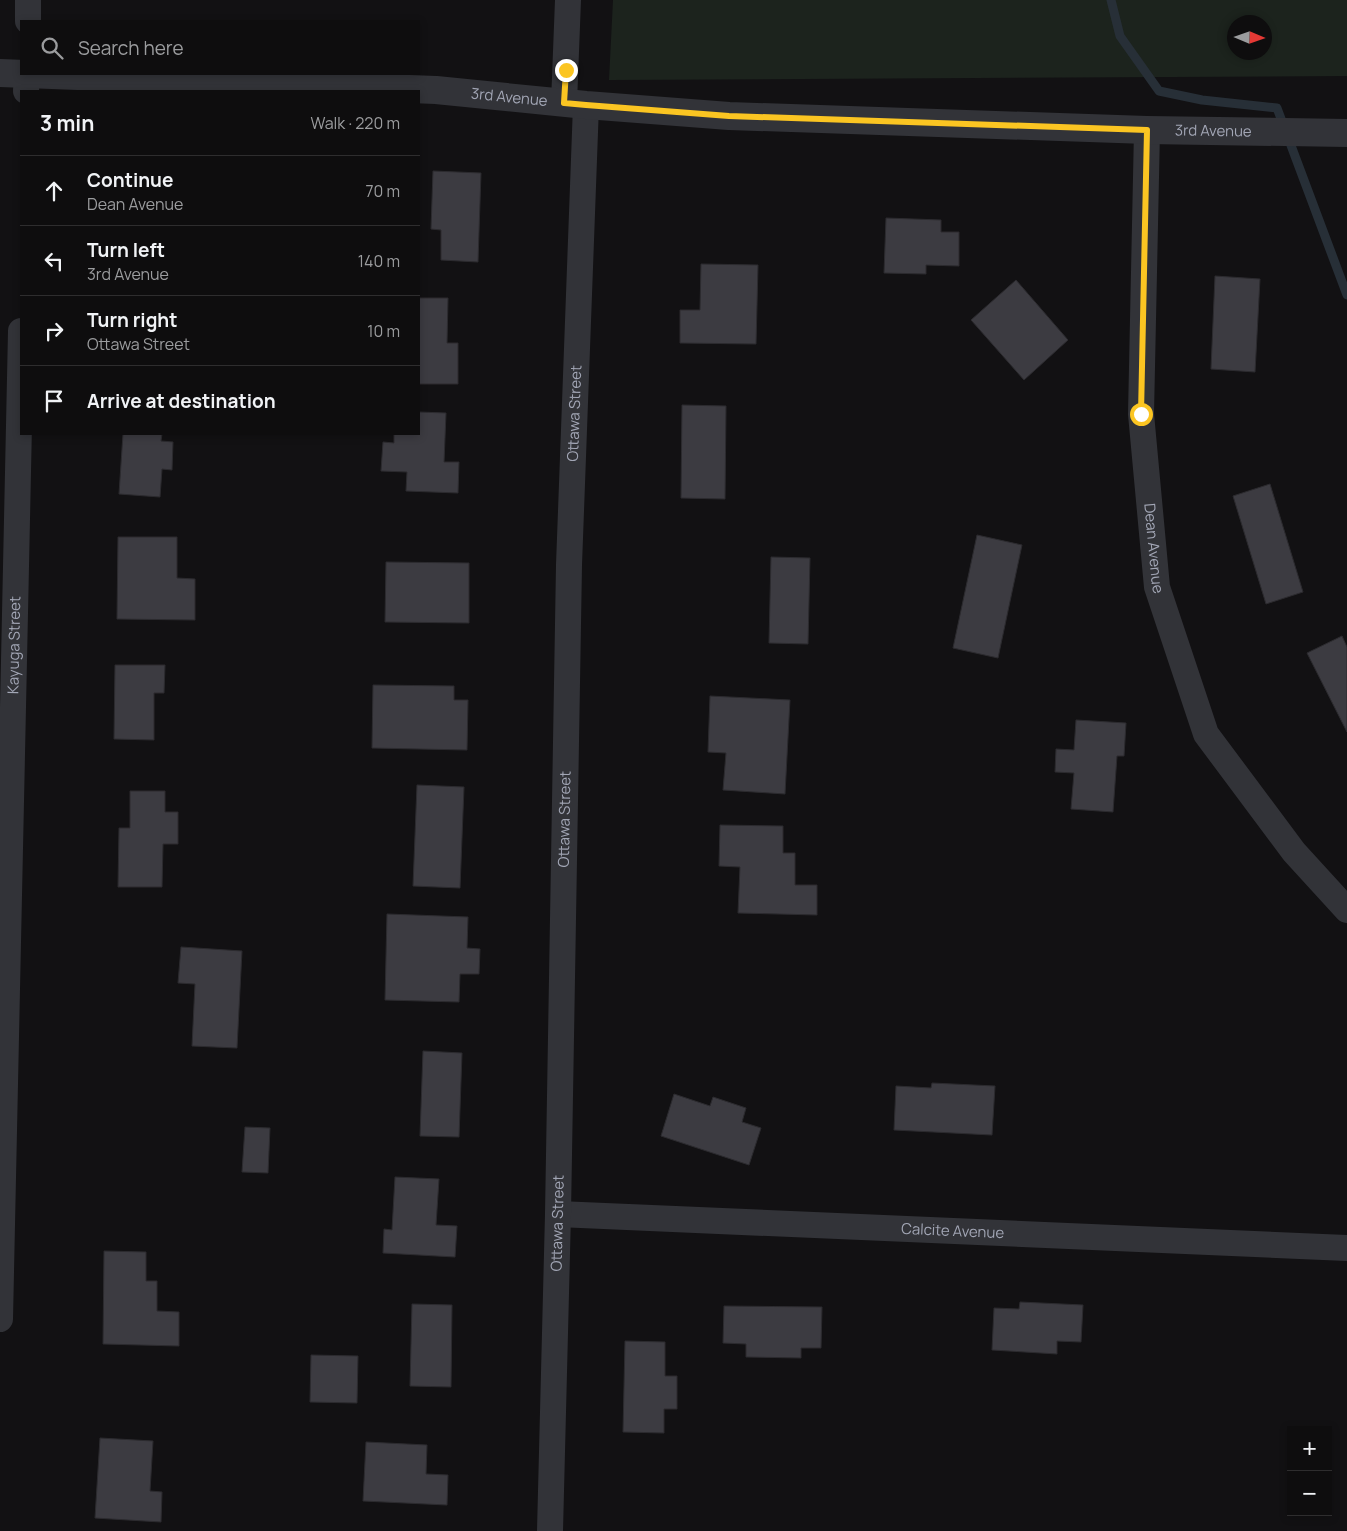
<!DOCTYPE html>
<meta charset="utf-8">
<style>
:root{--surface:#0e0d0e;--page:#1c1b1c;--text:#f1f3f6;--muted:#9b9c9e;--line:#2e2d2e}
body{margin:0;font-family:Manrope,sans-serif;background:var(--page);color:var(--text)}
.controls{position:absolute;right:15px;bottom:15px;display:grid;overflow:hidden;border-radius:0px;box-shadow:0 2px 8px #0003}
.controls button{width:45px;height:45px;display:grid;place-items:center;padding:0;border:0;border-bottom:1px solid var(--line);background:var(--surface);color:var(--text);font:25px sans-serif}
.compass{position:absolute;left:1227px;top:15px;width:45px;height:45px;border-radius:50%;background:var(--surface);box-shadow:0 2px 8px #0003;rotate:92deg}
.stop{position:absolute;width:15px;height:15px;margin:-11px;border:4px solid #fbc522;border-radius:50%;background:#fff}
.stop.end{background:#fbc522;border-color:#fff;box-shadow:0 1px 5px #0008}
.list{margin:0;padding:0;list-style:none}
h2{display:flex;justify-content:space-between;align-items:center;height:65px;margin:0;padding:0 20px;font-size:21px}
h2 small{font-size:16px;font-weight:400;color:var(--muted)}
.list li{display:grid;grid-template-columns:32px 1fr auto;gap:15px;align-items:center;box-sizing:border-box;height:70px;padding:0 20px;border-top:1px solid var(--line)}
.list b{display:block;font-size:19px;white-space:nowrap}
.list p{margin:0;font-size:16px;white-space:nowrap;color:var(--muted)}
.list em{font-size:16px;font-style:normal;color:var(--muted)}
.icon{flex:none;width:28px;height:28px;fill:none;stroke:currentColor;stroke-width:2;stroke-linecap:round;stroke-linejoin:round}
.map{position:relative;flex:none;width:1347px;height:1531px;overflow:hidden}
.search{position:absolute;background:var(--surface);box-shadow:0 2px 8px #0003;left:20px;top:20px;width:400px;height:55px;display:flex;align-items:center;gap:12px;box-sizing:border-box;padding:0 18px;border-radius:0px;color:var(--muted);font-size:19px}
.panel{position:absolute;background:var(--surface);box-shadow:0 2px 8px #0003;left:20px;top:90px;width:400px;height:345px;border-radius:0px}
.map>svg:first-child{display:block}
</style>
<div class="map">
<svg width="1347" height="1531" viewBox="0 0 1347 1531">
<rect width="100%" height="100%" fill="#121113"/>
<!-- green -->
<path fill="#1c231d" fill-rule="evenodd" d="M 613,0 L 1347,0 L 1347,76 L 609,80 ZM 1234,22 L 1264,22 L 1264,52 L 1234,52 Z"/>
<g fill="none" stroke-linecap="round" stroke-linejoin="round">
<!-- stream -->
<path stroke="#272f37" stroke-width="9" d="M 1111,0 L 1120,36 L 1159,91 L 1202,100 L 1277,108 L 1347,295"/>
</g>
<!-- building -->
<path fill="#3c3b41" stroke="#2c2b2f" d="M 433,171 L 481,173 L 478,262 L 441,260 L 441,230 L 431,229 Z
M 886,218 L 941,220 L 941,232 L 959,232 L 959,266 L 926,265 L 926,274 L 884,273 Z
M 701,264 L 758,265 L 756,344 L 680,343 L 680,310 L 700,310 Z
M 1215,276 L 1260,279 L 1255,372 L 1211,369 Z
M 1016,280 L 1068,340 L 1024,380 L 971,320 Z
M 419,298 L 448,298 L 447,343 L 458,343 L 458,384 L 419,384 Z
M 682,405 L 726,406 L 725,499 L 681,498 Z
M 419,412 L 446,413 L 444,462 L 459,462 L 458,493 L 406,491 L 407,472 L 381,471 L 383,442 L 394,443 L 394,434 L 419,434 Z
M 123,434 L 162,434 L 161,441 L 173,442 L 172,470 L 162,469 L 160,497 L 119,494 Z
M 1270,484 L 1303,592 L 1266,604 L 1233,496 Z
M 977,535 L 1022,545 L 998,658 L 953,648 Z
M 118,537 L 177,537 L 177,578 L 195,579 L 195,620 L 117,619 Z
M 771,557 L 810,558 L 808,644 L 769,643 Z
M 386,562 L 469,563 L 469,623 L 385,622 Z
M 1342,636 L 1347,647 L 1347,732 L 1307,653 Z
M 115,665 L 165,665 L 164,693 L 154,693 L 154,740 L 114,739 Z
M 373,685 L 454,686 L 454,700 L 468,700 L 467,750 L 372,748 Z
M 710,696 L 790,700 L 785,794 L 723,790 L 726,753 L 708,752 Z
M 1076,720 L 1126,723 L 1124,756 L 1117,756 L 1113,812 L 1071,809 L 1074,773 L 1055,772 L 1056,749 L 1074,750 Z
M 417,785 L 464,787 L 460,888 L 413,886 Z
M 130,791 L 165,791 L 165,812 L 178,812 L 178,844 L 163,844 L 162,887 L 118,887 L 119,828 L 130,828 Z
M 720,825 L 783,826 L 783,853 L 795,853 L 795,885 L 817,885 L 817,915 L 738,913 L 740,867 L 719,866 Z
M 387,914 L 468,917 L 467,948 L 480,949 L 479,974 L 460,974 L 459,1002 L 385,1000 Z
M 181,947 L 242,951 L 237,1048 L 192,1046 L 195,984 L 178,983 Z
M 423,1051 L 462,1053 L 459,1137 L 420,1136 Z
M 932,1083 L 995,1086 L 992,1135 L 894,1130 L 896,1086 L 931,1088 Z
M 674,1094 L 710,1106 L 713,1097 L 746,1108 L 742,1122 L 761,1128 L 749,1165 L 661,1136 Z
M 245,1127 L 270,1128 L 268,1173 L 242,1172 Z
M 395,1177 L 439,1179 L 436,1225 L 457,1226 L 455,1257 L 383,1253 L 384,1229 L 392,1230 Z
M 104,1251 L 146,1252 L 146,1281 L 157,1281 L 157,1311 L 179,1312 L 179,1346 L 103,1344 Z
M 1020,1302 L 1083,1305 L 1081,1342 L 1057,1341 L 1057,1354 L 992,1350 L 994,1308 L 1019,1309 Z
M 412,1304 L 452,1305 L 451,1387 L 410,1386 Z
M 724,1306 L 822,1307 L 821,1348 L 801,1348 L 801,1358 L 746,1357 L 746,1344 L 723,1343 Z
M 625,1341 L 665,1342 L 665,1376 L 677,1376 L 677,1409 L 664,1409 L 664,1433 L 623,1432 Z
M 311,1355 L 358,1356 L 357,1403 L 310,1402 Z
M 100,1438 L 153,1441 L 150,1491 L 162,1492 L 161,1522 L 95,1518 Z
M 366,1442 L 427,1445 L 426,1474 L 448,1475 L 447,1505 L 363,1501 Z"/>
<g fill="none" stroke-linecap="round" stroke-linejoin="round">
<!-- minor -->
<g stroke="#323338" stroke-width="26">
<path d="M 28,21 L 28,0"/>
<path d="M 26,91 L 27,74"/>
<path d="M 564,103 L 568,0"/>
<path id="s1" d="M 1147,130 L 1141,414 L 1157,587 L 1206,734 L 1294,852 L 1347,910"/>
<path id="s2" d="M 558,1214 L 1347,1248"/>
<path id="s3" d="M 0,1319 L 21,331"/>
<path id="s4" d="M 550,1531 L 558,1214 L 569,565 L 586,105"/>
</g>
<!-- tertiary -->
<path stroke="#323338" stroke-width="28" id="s5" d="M 0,73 L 436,90 L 586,105 L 729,116 L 1147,130 L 1347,133"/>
</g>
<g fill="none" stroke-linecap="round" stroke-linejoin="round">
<!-- route -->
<path stroke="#fbc522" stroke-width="6" d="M 566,70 L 564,103 L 586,105 L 729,116 L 1147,130 L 1141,414"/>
</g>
<g text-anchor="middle" stroke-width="5" stroke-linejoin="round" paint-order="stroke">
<!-- street labels -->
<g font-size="15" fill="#a2a6b5" stroke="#0d0c0e">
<text dy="5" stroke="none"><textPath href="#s5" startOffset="510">3rd Avenue</textPath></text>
<text dy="5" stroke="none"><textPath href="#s5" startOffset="1215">3rd Avenue</textPath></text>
<text dy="5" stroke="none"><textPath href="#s4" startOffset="1118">Ottawa Street</textPath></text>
<text dy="5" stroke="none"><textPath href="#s1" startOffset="419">Dean Avenue</textPath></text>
<text dy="5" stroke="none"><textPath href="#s3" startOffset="674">Kayuga Street</textPath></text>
<text dy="5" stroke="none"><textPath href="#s4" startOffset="712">Ottawa Street</textPath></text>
<text dy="5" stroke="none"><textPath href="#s4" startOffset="308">Ottawa Street</textPath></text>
<text dy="5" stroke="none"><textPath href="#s2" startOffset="395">Calcite Avenue</textPath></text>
</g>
</g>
</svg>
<div class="controls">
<button>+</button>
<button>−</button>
</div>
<svg class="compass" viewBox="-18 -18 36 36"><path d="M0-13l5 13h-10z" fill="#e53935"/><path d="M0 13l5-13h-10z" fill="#9b9c9e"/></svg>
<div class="stop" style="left:1141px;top:414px"></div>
<div class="stop end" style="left:566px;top:70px"></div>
<div class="search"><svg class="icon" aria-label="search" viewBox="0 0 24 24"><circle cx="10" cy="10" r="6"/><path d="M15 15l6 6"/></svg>Search here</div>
<section class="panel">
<h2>3 min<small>Walk · 220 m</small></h2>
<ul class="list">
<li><svg class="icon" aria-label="ahead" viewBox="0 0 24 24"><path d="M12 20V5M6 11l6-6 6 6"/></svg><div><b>Continue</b><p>Dean Avenue</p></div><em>70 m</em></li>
<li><svg class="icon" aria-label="left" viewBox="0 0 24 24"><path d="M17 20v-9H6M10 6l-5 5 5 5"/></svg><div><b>Turn left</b><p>3rd Avenue</p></div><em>140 m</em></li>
<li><svg class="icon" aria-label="right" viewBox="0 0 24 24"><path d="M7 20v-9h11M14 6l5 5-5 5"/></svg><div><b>Turn right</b><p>Ottawa Street</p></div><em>10 m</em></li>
<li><svg class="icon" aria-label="arrive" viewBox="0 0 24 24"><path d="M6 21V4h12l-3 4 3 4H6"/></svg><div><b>Arrive at destination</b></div></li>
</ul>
</section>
</div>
